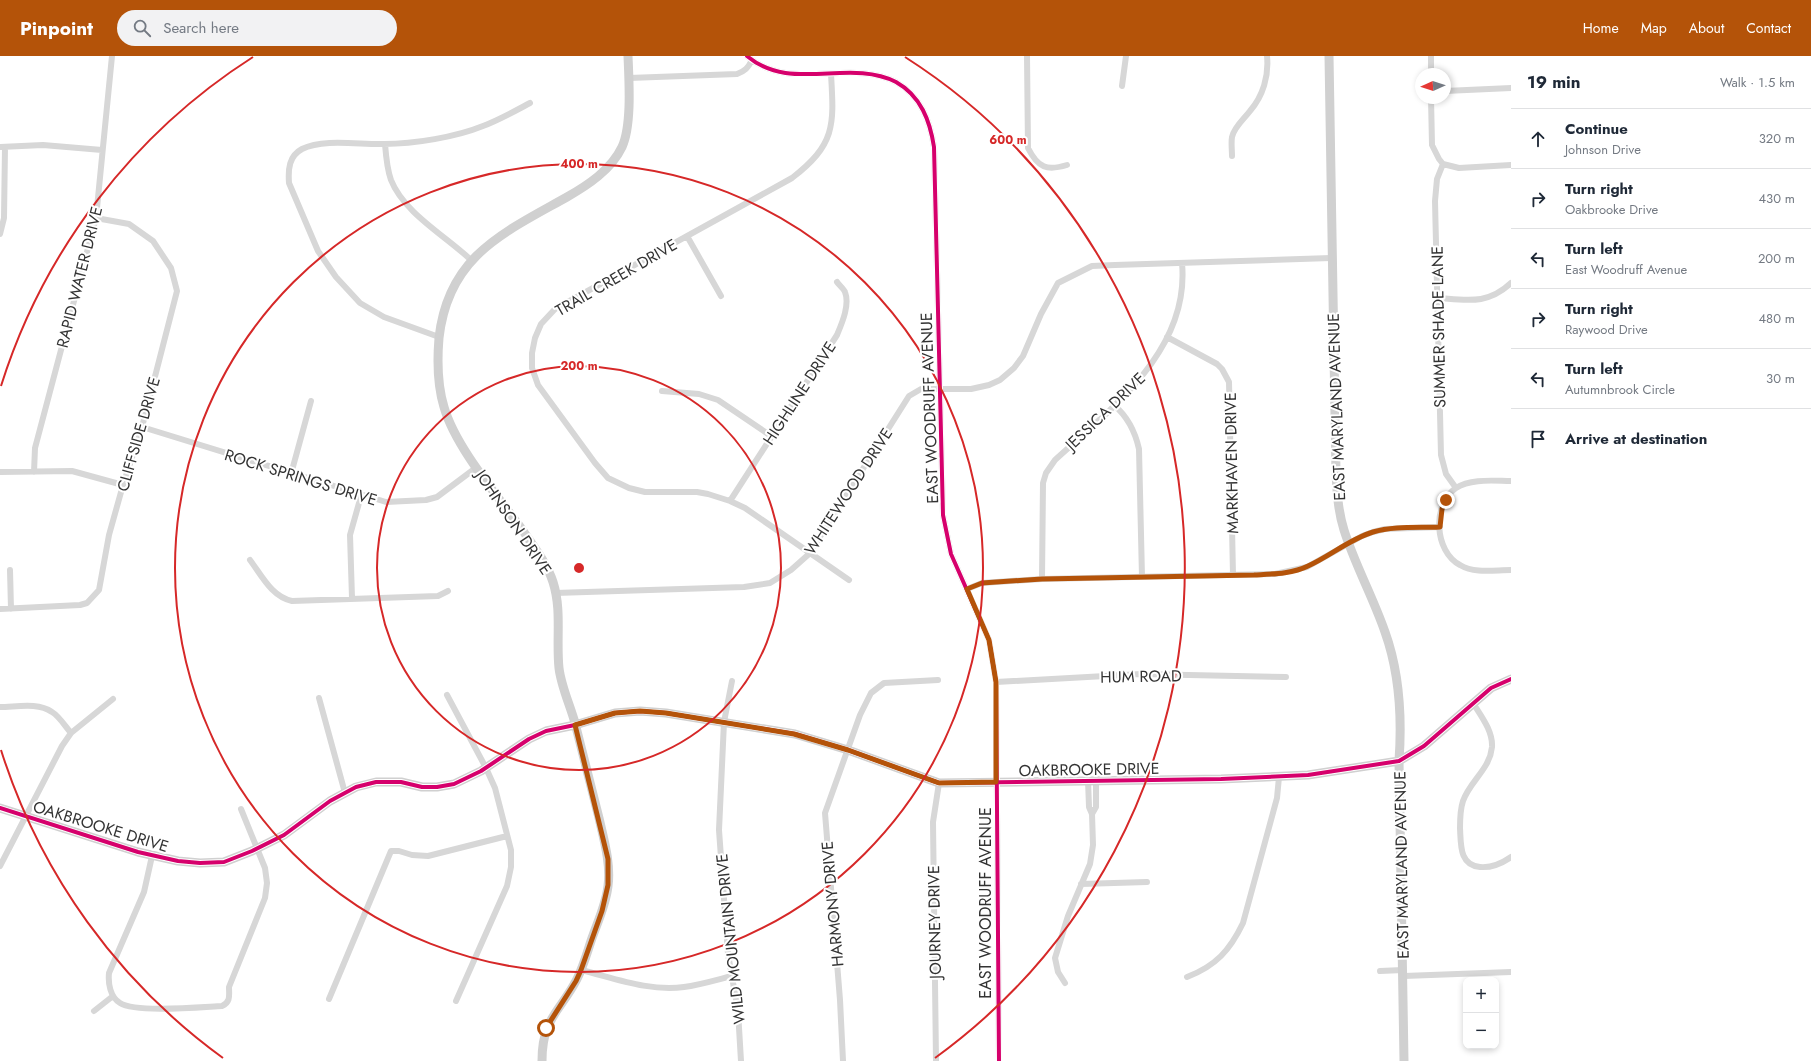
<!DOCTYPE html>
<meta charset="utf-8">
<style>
:root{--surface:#fff;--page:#f2f2f3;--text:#1f2937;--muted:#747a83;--line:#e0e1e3;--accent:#b45309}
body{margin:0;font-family:Jost,sans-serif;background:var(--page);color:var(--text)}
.controls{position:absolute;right:12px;bottom:12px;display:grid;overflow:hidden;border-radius:8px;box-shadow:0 2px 6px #0003}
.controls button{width:36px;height:36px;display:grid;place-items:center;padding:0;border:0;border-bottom:1px solid var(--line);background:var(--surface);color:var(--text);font:20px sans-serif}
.compass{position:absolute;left:1415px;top:12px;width:36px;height:36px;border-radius:50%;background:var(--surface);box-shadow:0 2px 6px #0003;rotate:267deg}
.stop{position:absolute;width:12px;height:12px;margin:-9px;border:3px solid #b45309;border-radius:50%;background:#fff}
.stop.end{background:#b45309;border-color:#fff;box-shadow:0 1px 4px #0008}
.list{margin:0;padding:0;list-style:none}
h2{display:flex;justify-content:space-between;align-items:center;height:52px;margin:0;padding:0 16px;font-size:17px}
h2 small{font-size:13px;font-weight:400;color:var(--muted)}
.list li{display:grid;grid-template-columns:26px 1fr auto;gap:12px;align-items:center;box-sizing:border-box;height:60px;padding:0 16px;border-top:1px solid var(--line)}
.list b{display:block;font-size:15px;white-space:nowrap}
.list p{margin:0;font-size:13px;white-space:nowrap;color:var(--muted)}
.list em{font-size:13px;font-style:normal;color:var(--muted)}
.icon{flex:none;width:22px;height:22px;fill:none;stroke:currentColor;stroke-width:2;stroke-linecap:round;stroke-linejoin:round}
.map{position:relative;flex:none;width:1511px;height:1005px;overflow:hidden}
header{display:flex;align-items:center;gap:24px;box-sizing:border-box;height:56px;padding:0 20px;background:var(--accent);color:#fff}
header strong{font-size:19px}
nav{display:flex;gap:22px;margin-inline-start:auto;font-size:14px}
.search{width:280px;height:36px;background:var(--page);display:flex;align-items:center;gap:10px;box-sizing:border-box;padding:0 14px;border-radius:22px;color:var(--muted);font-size:15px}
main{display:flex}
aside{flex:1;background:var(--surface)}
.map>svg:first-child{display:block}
</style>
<header>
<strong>Pinpoint</strong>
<div class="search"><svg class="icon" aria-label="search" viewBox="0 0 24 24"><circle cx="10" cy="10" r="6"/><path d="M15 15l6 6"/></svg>Search here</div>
<nav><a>Home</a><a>Map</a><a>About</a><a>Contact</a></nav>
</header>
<main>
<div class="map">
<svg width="1511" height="1005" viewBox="0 0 1511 1005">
<rect width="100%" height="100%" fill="#fff"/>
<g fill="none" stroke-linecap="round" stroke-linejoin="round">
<!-- street -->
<path stroke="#d7d7d7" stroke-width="6" d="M 747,0 C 790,37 849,2 896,26 C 921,40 930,65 934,91 L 943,459 L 951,498 L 989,584 L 996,626 L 999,1005
M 1027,0 L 1028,92 C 1038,112 1047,115 1067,109
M 831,18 C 834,69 836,88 792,122 L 555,253 L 541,268 L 535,282 L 532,297 L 532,312 L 538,329 L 595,407 L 608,422 L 629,432 L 645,436 L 697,436 L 708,438 L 730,445 L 745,452 L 849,524
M 1431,18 L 1431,0
M 629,22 L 737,18 C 745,15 748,12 752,4
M 1122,30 L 1126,0
M 1445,35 L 1511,32
M 1431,42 L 1432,89 L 1439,103 L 1443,108 L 1459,112 L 1511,109
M 385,88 C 386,101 387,113 391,124 C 404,157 446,180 471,204
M 0,91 L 43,89 L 102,94
M 1232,100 C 1232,94 1231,87 1232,81 C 1234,71 1244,63 1250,55 C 1263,40 1269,20 1267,0
M 1443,108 L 1437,123 L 1435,145 L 1441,399 L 1446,418 L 1456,432
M 0,178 L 4,162 L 5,91
M 687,180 L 721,240
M 1438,242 C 1467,244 1488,249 1511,227
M 439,281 L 384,261 L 360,247 L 336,221 L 318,195 L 289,127 C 288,113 289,100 302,93 C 324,82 361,89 384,88 C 414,88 456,81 483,70 C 499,64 515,55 530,47
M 1167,281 L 1217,308 L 1222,313 L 1229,326 L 1233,519
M 662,335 L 699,338 L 718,344 L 771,380
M 1114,349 C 1128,361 1135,375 1139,393 L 1142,521
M 142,371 L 386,446 L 426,444 L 437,441 L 477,411
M 0,416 L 72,415 L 123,429
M 34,416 L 35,392 L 96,162 L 112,0
M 291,418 L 311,345
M 1511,425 C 1495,425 1471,422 1456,432 C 1432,448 1434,495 1460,509 C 1475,518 1494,514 1511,514
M 730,445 L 837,279 C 842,267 850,249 845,236 C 844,233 839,229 837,226
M 250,504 C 262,520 272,541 292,545 L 438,540 L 448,535
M 10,514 L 11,553
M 1042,523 L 1043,427 L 1046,417 L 1055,404 C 1113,351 1190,294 1182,207
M 967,533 L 982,527 L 1042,523 L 1275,518 L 1307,511 L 1362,480 L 1373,476 L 1385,473 L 1440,471
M 555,537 L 744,531 L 770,527 L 791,514 L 809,498 L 909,340 L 921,333 L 971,333 L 989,329 L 1000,324 L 1014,312 L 1023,300 L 1041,258 L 1058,227 L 1092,210 L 1115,209 L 1331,202
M 352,542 L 350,479 L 361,440
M 0,553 L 80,549 L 87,547 L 99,534 L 109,479 L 123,429 L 142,371 L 177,235 L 171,212 L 153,185 L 129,168 L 96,162
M 732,625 L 724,666 L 719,774 L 728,898 L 738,955 L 741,1005
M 996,626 L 1141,618 L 1286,621
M 447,639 L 486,712 L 495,732 L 511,794 L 511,811 L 507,830 L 456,945
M 319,642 L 345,737
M 1473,647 C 1481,660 1493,675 1492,691 C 1490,713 1470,725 1463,745 C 1460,754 1460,763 1460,772 C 1461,788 1459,809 1480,811 C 1492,812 1501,808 1511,801
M 0,651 C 16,651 38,646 52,656 C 59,660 65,670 71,677 L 62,690 L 0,810
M 71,677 L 113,643
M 1092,758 L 1096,751 L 1096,724
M 152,800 L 144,836 L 109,917 C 108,927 110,941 120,947 C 136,957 201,951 222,950 C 231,946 229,939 229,931 L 265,842 L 267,827 L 265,812 L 241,753
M 1081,828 L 1147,826
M 581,914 C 614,922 650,936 684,931 C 700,929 716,924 732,920
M 1380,915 L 1403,914
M 1404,920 L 1511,916
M 1187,921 C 1216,910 1230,894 1243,867 L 1277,742 L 1279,721
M 1065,927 L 1058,916 L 1055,902 L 1068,860 L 1090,808 L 1093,789 L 1092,758 L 1089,751 L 1088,724
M 329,943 L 391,795 L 399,795 L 412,799 L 428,800 L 507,780
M 94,955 L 113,940
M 843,1005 L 840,944 L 825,757 L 860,659 L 871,637 L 884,627 L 938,624
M 936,1005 L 933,766 L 939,727"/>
<!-- secondary -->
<path stroke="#d0d0d0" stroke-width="9" d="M 1329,0 L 1336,417 C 1337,436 1338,455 1344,474 C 1355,509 1373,541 1385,576 C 1399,615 1402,663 1399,705 L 1404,1005
M 0,752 L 138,796 L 178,805 L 200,807 L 224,806 L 252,795 L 284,779 L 330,745 L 356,731 L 376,726 L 401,726 L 422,731 L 437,731 L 454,728 L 481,715 L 529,683 L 546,675 L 575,669 L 615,657 L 640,655 L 666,657 L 795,678 L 848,694 L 939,727 L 1221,723 L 1308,719 L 1399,705 L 1424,690 L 1491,632 L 1511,623
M 542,1005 C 542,962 560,956 577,923 C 583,911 587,897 591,885 C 597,867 606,849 608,830 C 611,808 604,784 599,762 C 591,730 583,699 575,667 C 570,649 561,630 559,612 C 556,583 562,554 553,526 C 547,507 532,488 521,472 C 496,438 455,390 444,351 C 437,328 437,306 439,282 C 448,200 503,177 567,141 C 588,129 611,114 622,91 C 632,69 629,25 628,0"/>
<!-- cycleway casing -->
<g stroke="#fff" stroke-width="6">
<path id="cycleway" d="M 747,0 C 790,37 849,2 896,26 C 921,40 930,65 934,91 L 943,459 L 951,498 L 989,584 L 996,626 L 999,1005
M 0,752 L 138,796 L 178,805 L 200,807 L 224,806 L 252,795 L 284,779 L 330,745 L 356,731 L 376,726 L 401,726 L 422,731 L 437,731 L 454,728 L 481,715 L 529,683 L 546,675 L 575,669 L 615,657 L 640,655 L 666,657 L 795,678 L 848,694 L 939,727 L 1221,723 L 1308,719 L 1399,705 L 1424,690 L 1491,632 L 1511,623"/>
</g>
<!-- cycleway -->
<use href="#cycleway" stroke="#d6006c" stroke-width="4"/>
</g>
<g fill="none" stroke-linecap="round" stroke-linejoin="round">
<!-- route -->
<path stroke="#b45309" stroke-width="5" d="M 546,972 L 576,925 L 581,914 L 602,855 L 608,829 L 608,803 L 575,669 L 615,657 L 640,655 L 666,657 L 794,678 L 848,694 L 939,727 L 996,726 L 996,626 L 989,584 L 967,533 L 982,527 L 1042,523 L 1254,519 C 1271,518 1292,518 1308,510 C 1330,500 1350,483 1373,476 C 1394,470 1418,472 1440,471 L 1442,453 L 1446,444"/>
</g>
<!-- distance rings -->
<g fill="none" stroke="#d62828" stroke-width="2">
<circle cx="579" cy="512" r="202"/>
<circle cx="579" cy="512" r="404"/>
<path d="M223 1002A606 606 0 0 1 1 694M1 330A606 606 0 0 1 253 1M905 1A606 606 0 0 1 935 1002"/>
</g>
<g text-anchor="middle" stroke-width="4" stroke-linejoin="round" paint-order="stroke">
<!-- street labels -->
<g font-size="16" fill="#333" stroke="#fff">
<text transform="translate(79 221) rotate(-76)" y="6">RAPID WATER DRIVE</text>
<text transform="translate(616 221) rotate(-30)" y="6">TRAIL CREEK DRIVE</text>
<text transform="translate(1438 271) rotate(-91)" y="6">SUMMER SHADE LANE</text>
<text transform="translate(799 337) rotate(-57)" y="6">HIGHLINE DRIVE</text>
<text transform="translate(1336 351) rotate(-92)" y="6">EAST MARYLAND AVENUE</text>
<text transform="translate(929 352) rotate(-92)" y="6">EAST WOODRUFF AVENUE</text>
<text transform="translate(1105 355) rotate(-44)" y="6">JESSICA DRIVE</text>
<text transform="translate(138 378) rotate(-74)" y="6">CLIFFSIDE DRIVE</text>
<text transform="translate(1231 407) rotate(-91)" y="6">MARKHAVEN DRIVE</text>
<text transform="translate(301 421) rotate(17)" y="6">ROCK SPRINGS DRIVE</text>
<text transform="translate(848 435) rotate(-57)" y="6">WHITEWOOD DRIVE</text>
<text transform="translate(514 466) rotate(56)" y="6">JOHNSON DRIVE</text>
<text transform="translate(1141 620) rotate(-1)" y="6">HUM ROAD</text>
<text transform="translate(1089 713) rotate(-1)" y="6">OAKBROOKE DRIVE</text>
<text transform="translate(101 770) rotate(17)" y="6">OAKBROOKE DRIVE</text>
<text transform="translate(1401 809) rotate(-91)" y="6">EAST MARYLAND AVENUE</text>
<text transform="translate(985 847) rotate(-90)" y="6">EAST WOODRUFF AVENUE</text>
<text transform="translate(832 848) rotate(-95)" y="6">HARMONY DRIVE</text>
<text transform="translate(934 866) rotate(-91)" y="6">JOURNEY DRIVE</text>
<text transform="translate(730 883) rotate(-96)" y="6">WILD MOUNTAIN DRIVE</text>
</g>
</g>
<circle cx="579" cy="512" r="6" fill="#d62828" stroke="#fff" stroke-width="2"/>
<g font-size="12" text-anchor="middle" font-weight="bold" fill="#d62828" stroke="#fff" stroke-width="4" stroke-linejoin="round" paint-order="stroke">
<text x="1008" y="88">600 m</text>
<text x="579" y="112">400 m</text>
<text x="579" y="314">200 m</text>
</g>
</svg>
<div class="controls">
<button>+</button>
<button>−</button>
</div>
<svg class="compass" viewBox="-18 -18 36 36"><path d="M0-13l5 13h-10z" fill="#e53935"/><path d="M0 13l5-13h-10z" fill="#747a83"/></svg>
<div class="stop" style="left:546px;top:972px"></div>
<div class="stop end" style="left:1446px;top:444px"></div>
</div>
<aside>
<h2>19 min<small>Walk · 1.5 km</small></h2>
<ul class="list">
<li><svg class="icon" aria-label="ahead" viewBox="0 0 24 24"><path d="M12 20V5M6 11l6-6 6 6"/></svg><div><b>Continue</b><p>Johnson Drive</p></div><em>320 m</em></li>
<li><svg class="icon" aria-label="right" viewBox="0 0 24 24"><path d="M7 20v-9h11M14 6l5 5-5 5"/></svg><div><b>Turn right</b><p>Oakbrooke Drive</p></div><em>430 m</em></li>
<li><svg class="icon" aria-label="left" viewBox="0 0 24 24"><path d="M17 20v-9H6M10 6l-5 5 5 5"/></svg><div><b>Turn left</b><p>East Woodruff Avenue</p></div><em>200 m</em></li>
<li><svg class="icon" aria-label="right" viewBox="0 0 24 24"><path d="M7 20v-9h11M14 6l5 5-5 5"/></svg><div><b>Turn right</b><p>Raywood Drive</p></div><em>480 m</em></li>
<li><svg class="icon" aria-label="left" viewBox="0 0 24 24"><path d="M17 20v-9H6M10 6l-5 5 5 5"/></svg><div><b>Turn left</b><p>Autumnbrook Circle</p></div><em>30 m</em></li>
<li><svg class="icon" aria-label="arrive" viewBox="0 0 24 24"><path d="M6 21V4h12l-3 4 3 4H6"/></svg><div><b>Arrive at destination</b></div></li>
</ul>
</aside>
</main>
